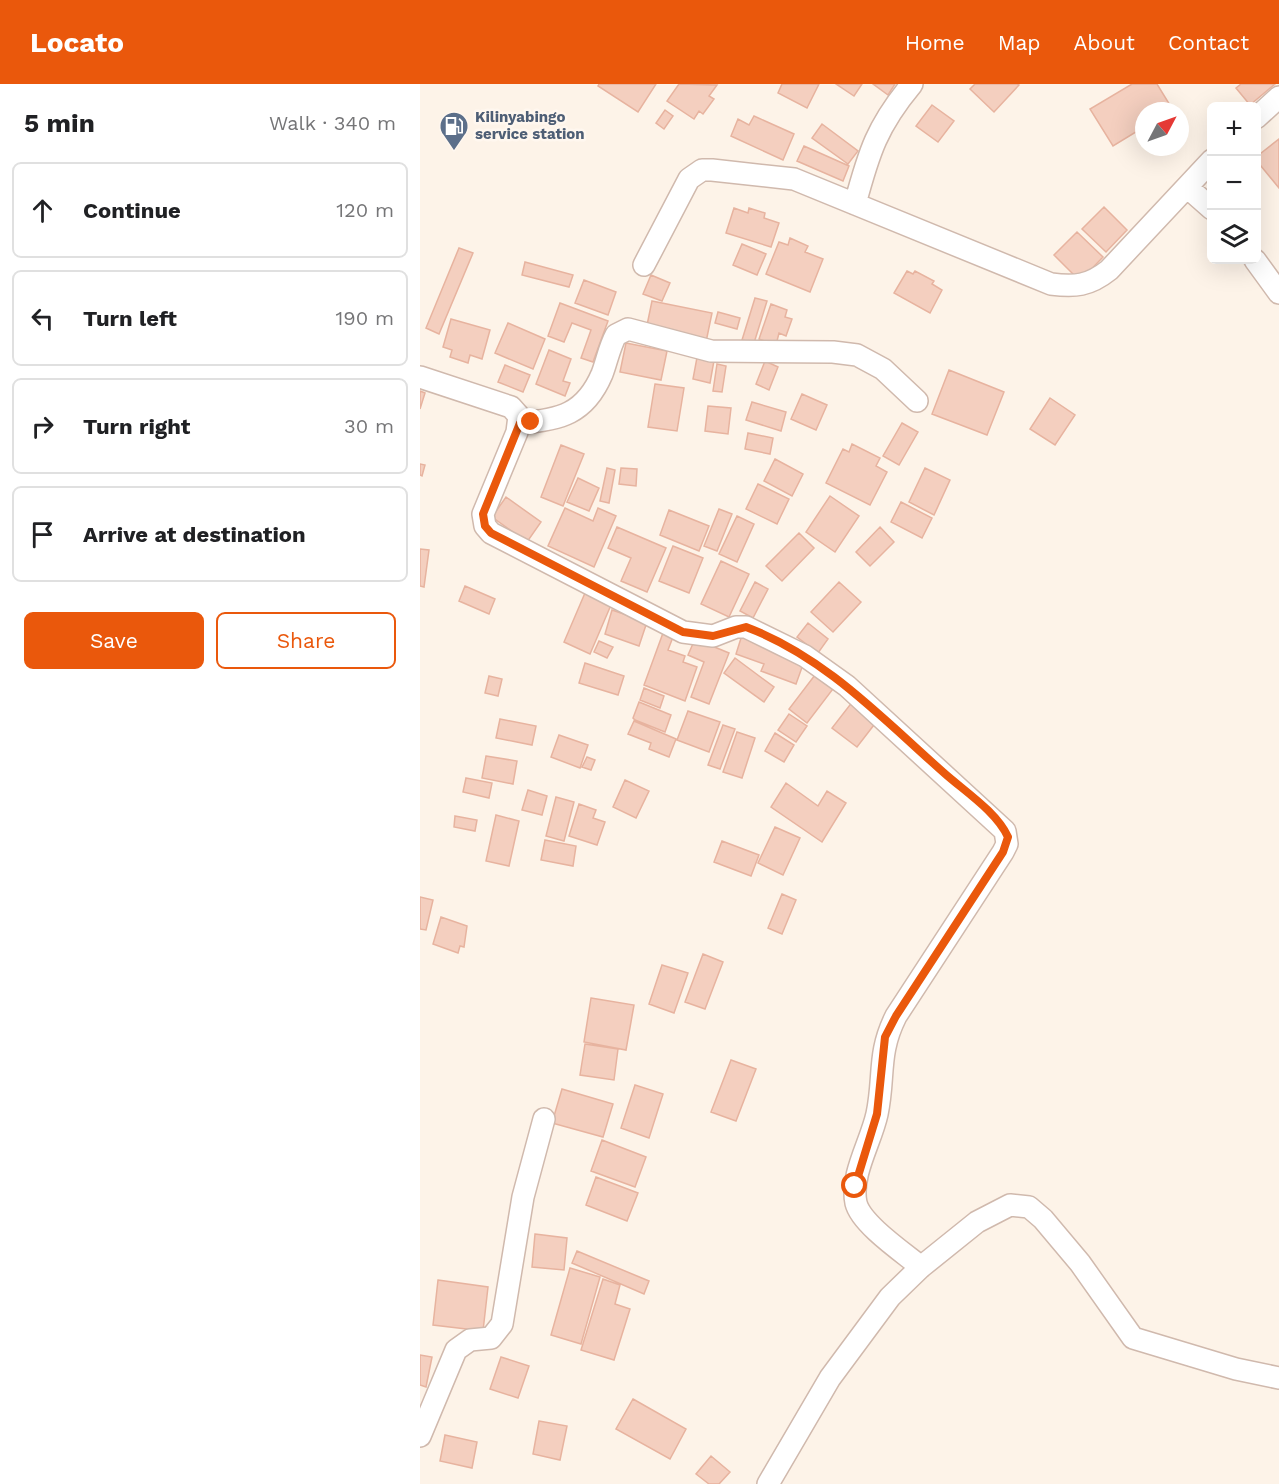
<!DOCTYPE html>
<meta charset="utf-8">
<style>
:root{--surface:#fff;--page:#f6f6f6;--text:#202124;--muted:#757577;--line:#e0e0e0;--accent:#ea580c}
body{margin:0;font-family:"Work Sans",sans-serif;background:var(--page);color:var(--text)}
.controls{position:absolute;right:18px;top:18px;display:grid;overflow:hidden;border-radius:9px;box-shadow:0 6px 24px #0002}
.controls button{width:54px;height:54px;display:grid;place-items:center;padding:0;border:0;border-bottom:2px solid var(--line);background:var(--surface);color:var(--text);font:30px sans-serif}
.compass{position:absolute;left:715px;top:18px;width:54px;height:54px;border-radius:50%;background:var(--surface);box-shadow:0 6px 24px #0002;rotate:49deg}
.stop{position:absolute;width:18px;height:18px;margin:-14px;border:4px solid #ea580c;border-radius:50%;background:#fff}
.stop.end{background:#ea580c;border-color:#fff;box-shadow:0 2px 6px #0008}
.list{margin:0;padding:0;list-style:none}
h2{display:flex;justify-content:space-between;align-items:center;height:78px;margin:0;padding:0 24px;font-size:26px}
h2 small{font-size:20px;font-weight:400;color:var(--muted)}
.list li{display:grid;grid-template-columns:39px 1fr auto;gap:18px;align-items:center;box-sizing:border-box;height:96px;margin:0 12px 12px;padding:0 12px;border:2px solid var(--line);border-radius:9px}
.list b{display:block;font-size:22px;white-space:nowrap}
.list em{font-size:20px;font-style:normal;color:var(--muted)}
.actions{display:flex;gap:12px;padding:18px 24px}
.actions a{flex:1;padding:14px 0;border:2px solid var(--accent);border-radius:9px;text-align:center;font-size:21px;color:var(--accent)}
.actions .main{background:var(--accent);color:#fff}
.icon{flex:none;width:33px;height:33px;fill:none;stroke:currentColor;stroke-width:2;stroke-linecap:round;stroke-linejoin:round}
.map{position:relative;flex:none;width:859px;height:1400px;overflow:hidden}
header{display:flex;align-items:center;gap:36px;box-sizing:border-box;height:84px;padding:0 30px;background:var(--accent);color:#fff}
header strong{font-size:28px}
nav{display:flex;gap:33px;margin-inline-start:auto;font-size:21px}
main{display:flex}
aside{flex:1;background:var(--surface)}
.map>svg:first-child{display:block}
</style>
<header>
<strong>Locato</strong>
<nav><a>Home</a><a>Map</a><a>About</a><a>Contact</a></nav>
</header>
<main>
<aside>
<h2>5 min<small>Walk · 340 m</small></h2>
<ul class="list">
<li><svg class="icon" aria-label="ahead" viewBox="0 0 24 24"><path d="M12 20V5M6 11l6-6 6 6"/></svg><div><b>Continue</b></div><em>120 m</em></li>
<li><svg class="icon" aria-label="left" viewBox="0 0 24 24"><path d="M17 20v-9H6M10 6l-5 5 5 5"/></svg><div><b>Turn left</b></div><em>190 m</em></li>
<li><svg class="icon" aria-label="right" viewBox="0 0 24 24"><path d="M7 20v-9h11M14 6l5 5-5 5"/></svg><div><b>Turn right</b></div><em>30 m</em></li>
<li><svg class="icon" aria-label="arrive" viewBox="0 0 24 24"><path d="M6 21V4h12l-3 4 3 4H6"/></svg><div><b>Arrive at destination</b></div></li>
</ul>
<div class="actions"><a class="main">Save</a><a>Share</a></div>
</aside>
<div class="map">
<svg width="859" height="1400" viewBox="0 0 859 1400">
<rect width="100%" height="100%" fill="#fdf3e8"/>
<!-- building -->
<path fill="#f4cfbf" stroke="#e7b39f" stroke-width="1.5" d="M 179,0 L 236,0 L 218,28 L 178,2 Z
M 259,0 L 297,1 L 289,12 L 294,15 L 283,30 L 279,27 L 274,35 L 247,17 Z
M 362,0 L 399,0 L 387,24 L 358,9 Z
M 416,0 L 442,0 L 434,12 Z
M 453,0 L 475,0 L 468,11 Z
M 555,0 L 597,0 L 599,1 L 574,28 L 550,5 Z
M 712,0 L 737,0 L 753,26 L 724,27 L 724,43 L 693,62 L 670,25 Z
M 821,0 L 855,0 L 830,21 L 816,4 Z
M 512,21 L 534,37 L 518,58 L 496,42 Z
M 245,26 L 253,32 L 244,45 L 236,39 Z
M 334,32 L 374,50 L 363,76 L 311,52 L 318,35 L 329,41 Z
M 402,40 L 438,67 L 428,80 L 392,54 Z
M 859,55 L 859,104 L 836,76 L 836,73 Z
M 384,62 L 429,82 L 423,97 L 377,77 Z
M 684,123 L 707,146 L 686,168 L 662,145 Z
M 314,124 L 328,129 L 329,124 L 345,129 L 344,134 L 359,139 L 351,163 L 306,149 Z
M 657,148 L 683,173 L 660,197 L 634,171 Z
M 370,154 L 388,162 L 385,168 L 403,175 L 390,208 L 346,190 L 359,158 L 368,161 Z
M 322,160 L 346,170 L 337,191 L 313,181 Z
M 39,164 L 53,169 L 19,250 L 6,244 Z
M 105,178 L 153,191 L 149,203 L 102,191 Z
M 487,187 L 493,190 L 495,187 L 514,197 L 512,200 L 522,206 L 510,229 L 474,209 Z
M 231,191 L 250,199 L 242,217 L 223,210 Z
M 164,196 L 196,208 L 188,231 L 155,219 Z
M 335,214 L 347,217 L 334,259 L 322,256 Z
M 232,217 L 292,229 L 286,258 L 226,246 Z
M 140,219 L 188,237 L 173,278 L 161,274 L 171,246 L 152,239 L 144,258 L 128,252 Z
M 351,220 L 367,226 L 365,233 L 372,235 L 366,252 L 359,249 L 356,261 L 339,255 Z
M 298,228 L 320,234 L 317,245 L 295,239 Z
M 31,235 L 70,246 L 62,275 L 50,271 L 48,279 L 30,273 L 32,266 L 23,263 Z
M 88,239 L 125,255 L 113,285 L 75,269 Z
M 206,259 L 247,267 L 241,296 L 200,288 Z
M 129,266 L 151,275 L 143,297 L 150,299 L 145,312 L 116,300 Z
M 278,268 L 295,271 L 290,299 L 273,295 Z
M 345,277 L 358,283 L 349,306 L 336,300 Z
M 297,280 L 306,282 L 302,308 L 293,307 Z
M 85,281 L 110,291 L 103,308 L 78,298 Z
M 529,286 L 584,308 L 567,351 L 512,330 Z
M 235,300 L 264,304 L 257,347 L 228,343 Z
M 0,307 L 5,309 L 0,325 Z
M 382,310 L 407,321 L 396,346 L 371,335 Z
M 630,314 L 655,331 L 635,361 L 610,345 Z
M 332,318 L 366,328 L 361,347 L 326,336 Z
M 288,322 L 311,324 L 308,350 L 285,347 Z
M 482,339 L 498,348 L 479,381 L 463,372 Z
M 328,349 L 353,354 L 350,370 L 325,365 Z
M 432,360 L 460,374 L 456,382 L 467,388 L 450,421 L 406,399 L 423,365 L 429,368 Z
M 141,361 L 164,370 L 143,422 L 121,413 Z
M 355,375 L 383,390 L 372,412 L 344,397 Z
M 0,380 L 5,381 L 2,392 L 0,391 Z
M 187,384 L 195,386 L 189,419 L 180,417 Z
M 201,384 L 217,385 L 216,402 L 199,400 Z
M 505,384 L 530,396 L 514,431 L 489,418 Z
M 158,394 L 179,404 L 169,427 L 147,418 Z
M 338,400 L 369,415 L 357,440 L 326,425 Z
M 410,412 L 439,432 L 415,468 L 386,448 Z
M 86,413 L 121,438 L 107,458 L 72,433 Z
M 481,418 L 512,434 L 502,454 L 471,438 Z
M 145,424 L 173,437 L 178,424 L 196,432 L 174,483 L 128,462 Z
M 299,425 L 312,430 L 297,467 L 284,462 Z
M 249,426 L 289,442 L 279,467 L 240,451 Z
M 317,432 L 334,440 L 317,478 L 299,470 Z
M 197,443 L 246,464 L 227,508 L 201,497 L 211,474 L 188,464 Z
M 460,443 L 474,458 L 450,482 L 436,468 Z
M 379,449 L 394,464 L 362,497 L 346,482 Z
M 253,462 L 283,474 L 269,509 L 239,497 Z
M 0,465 L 9,466 L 4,503 L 0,502 Z
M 301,477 L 329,490 L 309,533 L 281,520 Z
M 335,498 L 348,505 L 333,534 L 320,527 Z
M 419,498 L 441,518 L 413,548 L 391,528 Z
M 45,502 L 75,515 L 69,530 L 39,517 Z
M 168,502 L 194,514 L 170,570 L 144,558 Z
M 192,526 L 227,538 L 219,562 L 185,550 Z
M 388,539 L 408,555 L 398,569 L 377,553 Z
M 243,549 L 253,553 L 248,566 L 265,572 L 263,578 L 277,583 L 265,617 L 224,601 Z
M 322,551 L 385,575 L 376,600 L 341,587 L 344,580 L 316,570 Z
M 275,555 L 309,569 L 289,620 L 271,613 L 284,578 L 268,571 Z
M 179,557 L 193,563 L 187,574 L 174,568 Z
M 315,574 L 354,603 L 344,618 L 304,589 Z
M 165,579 L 204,592 L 198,611 L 159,599 Z
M 398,587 L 416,601 L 387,639 L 369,625 Z
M 69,592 L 82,595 L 78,612 L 65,609 Z
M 224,604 L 244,612 L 240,624 L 220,616 Z
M 433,617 L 457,637 L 437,663 L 412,644 Z
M 219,618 L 251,631 L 245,648 L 215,636 L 213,634 Z
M 268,627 L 300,638 L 289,668 L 257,656 Z
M 369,630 L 387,642 L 376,658 L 358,646 Z
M 80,635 L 116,642 L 112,661 L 76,654 Z
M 214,637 L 256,655 L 249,673 L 229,665 L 231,659 L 208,650 Z
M 303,641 L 315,645 L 300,685 L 288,681 Z
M 317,648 L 335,654 L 322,694 L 303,688 Z
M 355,649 L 374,661 L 364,678 L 345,667 Z
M 139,651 L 168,661 L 160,684 L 131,673 Z
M 66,672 L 97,677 L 93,700 L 62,694 Z
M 167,673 L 175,676 L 171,686 L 162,683 Z
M 46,694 L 72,699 L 69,714 L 43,708 Z
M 205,696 L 229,707 L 216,734 L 193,723 Z
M 366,699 L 398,722 L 407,707 L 426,719 L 402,758 L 351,723 Z
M 108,706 L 127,712 L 122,731 L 102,726 Z
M 136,713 L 154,718 L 144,757 L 126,752 Z
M 159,720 L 176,726 L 173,734 L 185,738 L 177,761 L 149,752 Z
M 76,731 L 99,737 L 89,782 L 66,777 Z
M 35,732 L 57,736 L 55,747 L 34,743 Z
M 355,743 L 380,754 L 363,791 L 338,779 Z
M 125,756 L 156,762 L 153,782 L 121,776 Z
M 302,757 L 339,771 L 331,792 L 294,778 Z
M 362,810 L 376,816 L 362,850 L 348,844 Z
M 0,813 L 13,816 L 6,846 L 0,845 Z
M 21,833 L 47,842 L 44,863 L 40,862 L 38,869 L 13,860 Z
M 283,870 L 303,878 L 285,925 L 265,918 Z
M 242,881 L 268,889 L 254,929 L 229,920 Z
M 171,914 L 214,921 L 206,966 L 164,958 Z
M 165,960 L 198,965 L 194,996 L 160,991 Z
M 311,976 L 336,985 L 316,1037 L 291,1028 Z
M 215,1001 L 243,1010 L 229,1054 L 201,1044 Z
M 142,1005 L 193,1020 L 183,1053 L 132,1039 Z
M 182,1056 L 226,1073 L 215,1103 L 171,1087 Z
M 176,1093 L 218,1109 L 207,1137 L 166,1121 Z
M 115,1150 L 147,1154 L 144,1186 L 112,1183 Z
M 157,1167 L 229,1197 L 224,1210 L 152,1179 Z
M 150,1184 L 180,1193 L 161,1260 L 131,1251 Z
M 183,1195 L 200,1201 L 195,1220 L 210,1225 L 194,1276 L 161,1266 Z
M 18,1196 L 68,1203 L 63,1247 L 13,1241 Z
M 0,1271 L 12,1273 L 6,1303 L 0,1301 Z
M 81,1273 L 109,1282 L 98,1314 L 70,1305 Z
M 213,1315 L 266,1345 L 250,1375 L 196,1345 Z
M 119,1337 L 147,1342 L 140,1376 L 113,1370 Z
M 25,1351 L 57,1358 L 52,1384 L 20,1377 Z
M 291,1372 L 310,1388 L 299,1400 L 289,1400 L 276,1390 Z"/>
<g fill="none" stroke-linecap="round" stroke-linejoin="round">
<!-- minor casing -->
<g stroke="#d0b9ad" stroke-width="24">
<path id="minor" d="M 836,34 L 859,13
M 767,103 L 792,125
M 435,120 C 449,68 457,42 492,0
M 835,176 L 859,209
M 224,181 L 269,95 L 282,86 L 292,86 L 374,95 L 631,200 C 655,203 669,202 689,186 L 792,76
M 0,293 L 91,323 L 99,332 L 97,348 L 63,430 L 65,442 L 71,449 L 263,548 L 293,552 L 316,543 L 326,543 L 385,572 L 427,602 L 585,747 L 587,760 L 583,768 L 476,932 C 457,970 465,992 457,1030 C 451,1058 430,1091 436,1119 C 441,1140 484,1169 501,1183
M 100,339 C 140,336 165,330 182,290 C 187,277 189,264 196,251 L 208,245 L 291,267 L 413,268 L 437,271 L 463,285 L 497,317
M 0,1352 L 36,1266 L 50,1256 L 71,1254 L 82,1240 L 103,1113 L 124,1035
M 348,1400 L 410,1294 L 470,1213 L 501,1183 L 557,1138 L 590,1121 L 609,1123 L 623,1135 L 660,1179 L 713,1254 L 816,1285 L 859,1294"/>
</g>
<!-- minor -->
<use href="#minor" stroke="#fff" stroke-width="21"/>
</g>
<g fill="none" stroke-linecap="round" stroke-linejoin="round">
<!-- route -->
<path stroke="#ea580c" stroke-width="8" d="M 111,338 L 100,339 L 63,430 L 65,442 L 71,449 L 263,548 L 293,552 L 326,543 C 404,572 462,634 523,688 C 544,707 576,727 588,753 L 583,768 L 476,932 L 465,953 L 457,1030 L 435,1102"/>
</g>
<!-- icons -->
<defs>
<g id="fuel-pin" transform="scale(1.5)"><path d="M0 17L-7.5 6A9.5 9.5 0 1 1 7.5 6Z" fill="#5c6f8a" stroke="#fff7ef"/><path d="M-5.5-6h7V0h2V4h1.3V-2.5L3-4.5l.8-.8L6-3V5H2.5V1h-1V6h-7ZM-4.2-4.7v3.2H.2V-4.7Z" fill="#fff"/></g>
</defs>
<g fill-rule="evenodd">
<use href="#fuel-pin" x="34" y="42"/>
</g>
<g text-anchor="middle" stroke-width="5" stroke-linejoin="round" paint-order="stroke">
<!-- service labels -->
<g font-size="15" font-weight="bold" fill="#4e5e75" stroke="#fff7ef" text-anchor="start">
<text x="55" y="38">Kilinyabingo<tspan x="55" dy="17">service station</tspan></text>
</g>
</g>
</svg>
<div class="controls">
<button>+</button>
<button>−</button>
<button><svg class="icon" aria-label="layers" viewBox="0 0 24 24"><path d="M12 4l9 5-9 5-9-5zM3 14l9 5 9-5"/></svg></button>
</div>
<svg class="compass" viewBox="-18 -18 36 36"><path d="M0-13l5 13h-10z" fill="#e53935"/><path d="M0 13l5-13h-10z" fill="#757577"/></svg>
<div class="stop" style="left:435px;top:1102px"></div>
<div class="stop end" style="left:111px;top:338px"></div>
</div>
</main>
